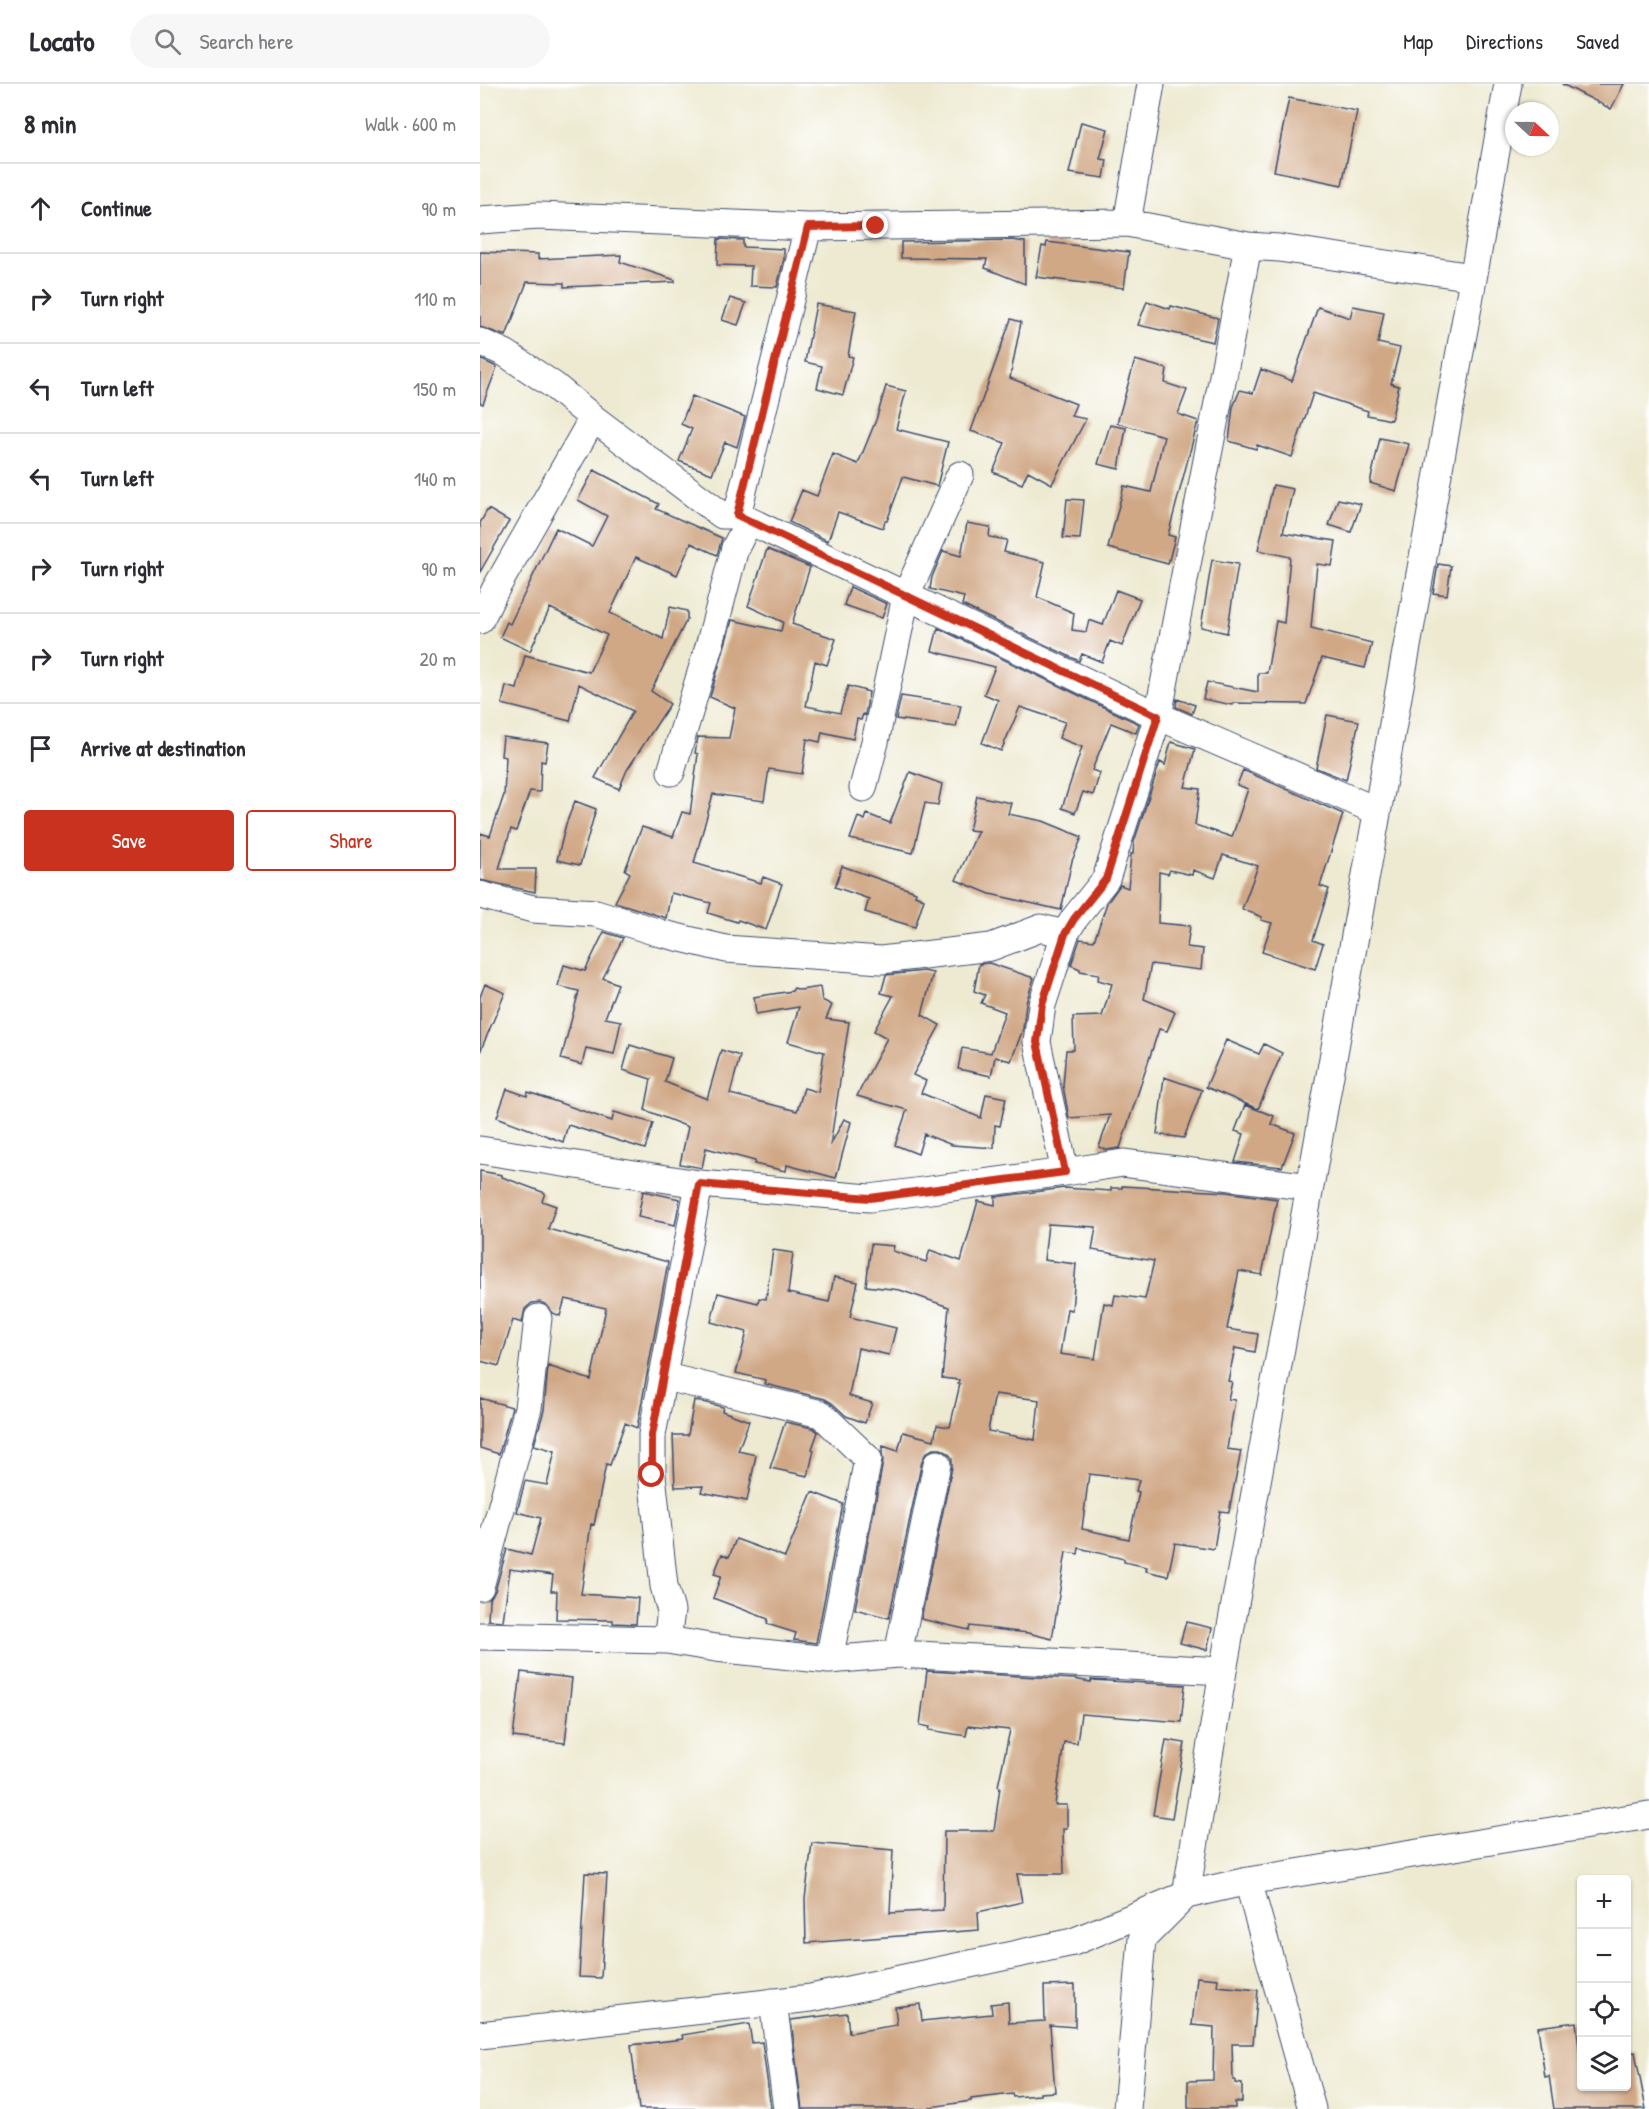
<!DOCTYPE html>
<meta charset="utf-8">
<style>
:root{--surface:#fff;--page:#f7f7f7;--text:#2b2b33;--muted:#7c7c81;--line:#e1e1e2;--accent:#c8321e}
body{margin:0;font-family:"Patrick Hand",sans-serif;background:var(--page);color:var(--text)}
.controls{position:absolute;right:18px;bottom:18px;display:grid;overflow:hidden;border-radius:6px;box-shadow:0 2px 4px #0004}
.controls button{width:54px;height:54px;display:grid;place-items:center;padding:0;border:0;border-bottom:2px solid var(--line);background:var(--surface);color:var(--text);font:30px sans-serif}
.compass{position:absolute;left:1025px;top:18px;width:54px;height:54px;border-radius:50%;background:var(--surface);box-shadow:0 2px 4px #0004;rotate:112deg}
.stop{position:absolute;width:18px;height:18px;margin:-14px;border:4px solid #c8321e;border-radius:50%;background:#fff}
.stop.end{background:#c8321e;border-color:#fff;box-shadow:0 2px 6px #0008}
.list{margin:0;padding:0;list-style:none}
h2{display:flex;justify-content:space-between;align-items:center;height:78px;margin:0;padding:0 24px;font-size:26px}
h2 small{font-size:20px;font-weight:400;color:var(--muted)}
.list li{display:grid;grid-template-columns:39px 1fr auto;gap:18px;align-items:center;box-sizing:border-box;height:90px;padding:0 24px;border-top:2px solid var(--line)}
.list b{display:block;font-size:22px;white-space:nowrap}
.list em{font-size:20px;font-style:normal;color:var(--muted)}
.actions{display:flex;gap:12px;padding:18px 24px}
.actions a{flex:1;padding:14px 0;border:2px solid var(--accent);border-radius:6px;text-align:center;font-size:21px;color:var(--accent)}
.actions .main{background:var(--accent);color:#fff}
.icon{flex:none;width:33px;height:33px;fill:none;stroke:currentColor;stroke-width:2;stroke-linecap:round;stroke-linejoin:round}
.map{position:relative;flex:none;width:1169px;height:2025px;overflow:hidden}
header{display:flex;align-items:center;gap:36px;box-sizing:border-box;height:84px;padding:0 30px;background:var(--surface);border-bottom:2px solid var(--line)}
header strong{font-size:28px}
nav{display:flex;gap:33px;margin-inline-start:auto;font-size:21px}
.search{width:420px;height:54px;background:var(--page);display:flex;align-items:center;gap:15px;box-sizing:border-box;padding:0 21px;border-radius:33px;color:var(--muted);font-size:22px}
main{display:flex}
aside{flex:1;background:var(--surface)}
.map>svg:first-child{display:block}
</style>
<header>
<strong>Locato</strong>
<div class="search"><svg class="icon" aria-label="search" viewBox="0 0 24 24"><circle cx="10" cy="10" r="6"/><path d="M15 15l6 6"/></svg>Search here</div>
<nav><a>Map</a><a>Directions</a><a>Saved</a></nav>
</header>
<main>
<aside>
<h2>8 min<small>Walk · 600 m</small></h2>
<ul class="list">
<li><svg class="icon" aria-label="ahead" viewBox="0 0 24 24"><path d="M12 20V5M6 11l6-6 6 6"/></svg><div><b>Continue</b></div><em>90 m</em></li>
<li><svg class="icon" aria-label="right" viewBox="0 0 24 24"><path d="M7 20v-9h11M14 6l5 5-5 5"/></svg><div><b>Turn right</b></div><em>110 m</em></li>
<li><svg class="icon" aria-label="left" viewBox="0 0 24 24"><path d="M17 20v-9H6M10 6l-5 5 5 5"/></svg><div><b>Turn left</b></div><em>150 m</em></li>
<li><svg class="icon" aria-label="left" viewBox="0 0 24 24"><path d="M17 20v-9H6M10 6l-5 5 5 5"/></svg><div><b>Turn left</b></div><em>140 m</em></li>
<li><svg class="icon" aria-label="right" viewBox="0 0 24 24"><path d="M7 20v-9h11M14 6l5 5-5 5"/></svg><div><b>Turn right</b></div><em>90 m</em></li>
<li><svg class="icon" aria-label="right" viewBox="0 0 24 24"><path d="M7 20v-9h11M14 6l5 5-5 5"/></svg><div><b>Turn right</b></div><em>20 m</em></li>
<li><svg class="icon" aria-label="arrive" viewBox="0 0 24 24"><path d="M6 21V4h12l-3 4 3 4H6"/></svg><div><b>Arrive at destination</b></div></li>
</ul>
<div class="actions"><a class="main">Save</a><a>Share</a></div>
</aside>
<div class="map">
<svg width="1169" height="2025" viewBox="0 0 1169 2025">
<rect width="100%" height="100%" fill="#fff"/>
<filter id="ink" filterUnits="userSpaceOnUse"><feTurbulence type="fractalNoise" baseFrequency=".0167" numOctaves="2"/><feDisplacementMap in="SourceGraphic" scale="12" xChannelSelector="R" yChannelSelector="G"/><feConvolveMatrix kernelMatrix="1 2 1 2 8 2 1 2 1" color-interpolation-filters="sRGB"/></filter>
<filter id="wash" filterUnits="userSpaceOnUse"><feTurbulence type="fractalNoise" baseFrequency=".008" numOctaves="4" result="noise"/><feDisplacementMap in="SourceGraphic" scale="24" xChannelSelector="R" yChannelSelector="G"/><feGaussianBlur stdDeviation="1.35" result="paint"/><feColorMatrix in="noise" values="0 0 0 0 0 0 0 0 0 0 0 0 0 0 0 0 0 1.4 0 .05"/><feComposite in="paint" operator="in"/></filter>
<g filter="url(#wash)">
<rect width="100%" height="100%" fill="#eeead2"/>
<g id="blocks">
<!-- building -->
<path fill="#d0a886" fill-rule="evenodd" d="M 1082,0 L 1144,0 L 1131,25 Z
M 809,14 L 877,27 L 862,101 L 794,87 Z
M 601,38 L 628,45 L 620,75 L 627,76 L 624,94 L 589,89 Z
M 238,155 L 263,156 L 263,163 L 304,165 L 304,175 L 297,203 L 270,202 L 271,182 L 237,181 Z
M 533,156 L 545,158 L 545,200 L 505,184 L 507,175 L 421,174 L 421,158 Z
M 567,158 L 649,168 L 644,204 L 556,193 L 562,162 L 566,163 Z
M 0,168 L 58,170 L 58,175 L 141,171 L 140,178 L 195,196 L 195,198 L 84,203 L 84,199 L 47,198 L 26,252 L 0,243 Z
M 250,214 L 266,219 L 258,241 L 242,236 Z
M 667,217 L 690,225 L 691,222 L 738,234 L 733,258 L 658,241 Z
M 336,220 L 376,227 L 368,272 L 373,273 L 363,311 L 337,304 L 342,282 L 325,278 Z
M 873,222 L 904,228 L 898,259 L 920,264 L 911,300 L 919,302 L 911,336 L 887,331 L 888,327 L 833,309 L 812,373 L 777,361 L 776,365 L 749,357 L 753,323 L 760,306 L 773,309 L 781,285 L 812,297 L 838,223 L 870,234 Z
M 531,235 L 541,238 L 530,294 L 596,320 L 591,332 L 606,335 L 572,400 L 548,387 L 542,400 L 513,388 L 525,359 L 491,347 Z
M 0,275 L 17,283 L 3,320 L 0,319 Z
M 655,276 L 687,285 L 685,299 L 707,306 L 698,330 L 718,337 L 688,451 L 695,453 L 688,480 L 628,464 L 644,402 L 671,408 L 684,352 L 637,339 Z
M 406,302 L 426,307 L 416,345 L 468,358 L 457,402 L 423,393 L 407,437 L 405,437 L 403,444 L 358,428 L 348,457 L 309,438 L 322,406 L 337,412 L 353,370 L 378,380 L 396,336 Z
M 212,312 L 265,333 L 257,363 L 245,358 L 232,390 L 199,377 L 212,345 L 201,340 Z
M 630,341 L 646,344 L 639,385 L 618,380 Z
M 900,354 L 929,360 L 916,407 L 890,399 Z
M 114,386 L 179,420 L 176,425 L 242,454 L 237,471 L 211,459 L 197,491 L 156,473 L 130,529 L 183,555 L 190,523 L 207,527 L 207,535 L 171,607 L 190,620 L 147,686 L 139,705 L 115,694 L 153,627 L 99,600 L 90,637 L 22,620 L 26,602 L 37,605 L 45,571 L 109,588 L 127,551 L 70,524 L 50,567 L 20,553 L 27,538 L 30,540 L 76,444 L 112,462 L 127,432 L 98,416 Z
M 793,401 L 813,405 L 803,449 L 856,457 L 852,482 L 837,480 L 831,544 L 892,559 L 885,584 L 842,574 L 826,620 L 753,619 L 752,621 L 723,615 L 727,598 L 778,608 L 778,589 L 787,589 L 796,537 L 804,539 L 810,473 L 778,466 Z
M 587,415 L 604,416 L 600,455 L 583,454 Z
M 858,415 L 881,420 L 871,448 L 849,441 Z
M 8,425 L 29,437 L 0,488 L 0,439 Z
M 487,439 L 510,443 L 509,453 L 527,456 L 524,468 L 565,478 L 557,513 L 594,529 L 592,546 L 606,548 L 609,536 L 623,541 L 636,506 L 660,515 L 642,562 L 630,557 L 622,578 L 602,570 L 599,577 L 482,521 L 484,513 L 450,505 L 452,493 L 463,467 L 481,472 Z
M 287,465 L 330,483 L 312,540 L 356,555 L 347,581 L 335,577 L 326,622 L 360,629 L 368,602 L 389,608 L 385,631 L 383,630 L 381,636 L 377,635 L 373,655 L 342,648 L 340,658 L 327,655 L 322,690 L 289,685 L 284,717 L 233,710 L 214,779 L 281,799 L 283,793 L 302,800 L 286,846 L 258,836 L 257,838 L 228,829 L 231,819 L 191,809 L 186,834 L 135,818 L 150,789 L 145,786 L 162,743 L 193,753 L 202,728 L 210,730 L 218,670 L 215,669 L 218,653 L 249,654 L 255,624 L 230,613 L 252,536 L 301,547 L 303,538 L 268,522 Z
M 732,476 L 758,480 L 747,549 L 721,543 Z
M 958,480 L 971,482 L 967,511 L 953,509 Z
M 370,503 L 407,520 L 402,534 L 364,521 Z
M 458,544 L 659,640 L 656,649 L 631,639 L 612,686 L 620,689 L 613,711 L 603,708 L 595,729 L 582,724 L 602,663 L 579,654 L 585,638 L 540,623 L 521,667 L 502,659 L 518,616 L 504,610 L 515,583 L 452,567 Z
M 421,612 L 481,621 L 476,643 L 416,635 Z
M 697,615 L 715,621 L 712,630 L 696,623 Z
M 847,631 L 879,637 L 866,696 L 836,684 Z
M 23,653 L 68,659 L 65,678 L 61,677 L 60,708 L 50,707 L 36,747 L 31,745 L 19,785 L 56,785 L 55,808 L 0,796 L 0,749 L 10,752 L 24,711 L 26,673 L 21,672 Z
M 691,658 L 715,665 L 705,703 L 720,705 L 715,741 L 752,753 L 768,705 L 757,701 L 763,686 L 863,730 L 840,802 L 849,805 L 833,856 L 843,860 L 835,885 L 782,868 L 792,839 L 781,836 L 782,833 L 762,825 L 778,782 L 743,771 L 735,794 L 713,786 L 712,791 L 690,786 L 688,790 L 679,788 L 678,839 L 710,842 L 707,863 L 723,865 L 721,886 L 671,880 L 664,915 L 695,928 L 687,947 L 679,945 L 640,1064 L 627,1066 L 619,1063 L 630,1031 L 589,1034 L 583,1002 L 586,966 L 594,966 L 593,933 L 622,932 L 632,900 L 618,896 L 619,890 L 600,887 L 600,885 L 591,881 L 600,855 L 614,857 L 627,819 L 640,801 L 648,804 L 651,770 L 653,770 L 654,758 L 680,678 L 685,681 Z
M 430,688 L 462,700 L 458,721 L 445,719 L 433,769 L 370,755 L 378,733 L 385,736 L 387,730 L 410,739 Z
M 497,712 L 531,719 L 528,730 L 563,737 L 602,753 L 592,777 L 581,826 L 510,810 L 476,796 L 498,747 L 489,746 Z
M 95,717 L 116,725 L 100,781 L 77,776 L 86,740 Z
M 362,782 L 436,808 L 435,811 L 444,815 L 435,843 L 385,828 L 389,815 L 355,803 Z
M 124,848 L 143,854 L 123,894 L 138,900 L 125,934 L 141,937 L 134,970 L 106,964 L 102,981 L 81,975 L 99,907 L 78,902 L 84,881 L 105,887 Z
M 509,879 L 554,894 L 546,919 L 543,945 L 531,977 L 515,973 L 511,992 L 478,985 L 482,964 L 511,969 L 525,928 L 501,919 L 505,911 L 494,907 L 499,880 Z
M 444,887 L 453,889 L 442,931 L 460,941 L 433,991 L 446,997 L 441,1009 L 501,1034 L 506,1010 L 526,1014 L 520,1042 L 515,1041 L 514,1064 L 472,1061 L 444,1050 L 438,1070 L 415,1061 L 427,1026 L 377,1012 L 407,954 L 394,947 L 413,912 L 401,909 L 406,891 Z
M 5,900 L 25,909 L 0,968 L 0,913 Z
M 340,903 L 342,916 L 352,921 L 346,935 L 369,938 L 350,1062 L 364,1035 L 371,1038 L 356,1094 L 307,1081 L 306,1087 L 274,1080 L 275,1077 L 226,1064 L 222,1084 L 200,1080 L 208,1043 L 165,1026 L 171,995 L 143,986 L 150,961 L 192,974 L 185,998 L 227,1015 L 241,966 L 260,972 L 250,1010 L 317,1027 L 324,1004 L 338,1008 L 344,968 L 308,958 L 319,923 L 276,930 L 274,913 L 312,907 L 314,904 L 320,906 Z
M 746,956 L 779,970 L 784,960 L 802,969 L 778,1025 L 726,1003 Z
M 684,993 L 722,1006 L 704,1054 L 677,1050 Z
M 27,1005 L 47,1012 L 48,1008 L 132,1037 L 134,1028 L 173,1039 L 165,1065 L 88,1041 L 83,1058 L 17,1033 Z
M 765,1021 L 794,1032 L 791,1040 L 815,1049 L 802,1083 L 755,1078 L 764,1050 L 755,1047 Z
M 0,1087 L 22,1091 L 22,1093 L 65,1109 L 62,1117 L 76,1122 L 68,1145 L 188,1178 L 157,1344 L 145,1339 L 130,1381 L 126,1380 L 114,1441 L 111,1440 L 101,1510 L 158,1514 L 156,1540 L 133,1539 L 133,1536 L 76,1535 L 77,1507 L 71,1507 L 73,1491 L 30,1485 L 23,1537 L 8,1536 L 9,1516 L 15,1507 L 27,1465 L 51,1471 L 61,1434 L 37,1428 L 45,1397 L 67,1401 L 75,1367 L 54,1361 L 64,1326 L 68,1282 L 111,1296 L 126,1224 L 85,1215 L 80,1232 L 73,1229 L 67,1221 L 60,1218 L 52,1219 L 45,1225 L 42,1239 L 33,1236 L 19,1282 L 0,1277 Z
M 642,1102 L 746,1108 L 797,1115 L 782,1191 L 759,1187 L 747,1245 L 778,1250 L 775,1268 L 755,1264 L 748,1297 L 752,1298 L 748,1315 L 755,1316 L 747,1365 L 761,1367 L 749,1428 L 740,1427 L 734,1465 L 695,1459 L 688,1492 L 666,1487 L 667,1483 L 644,1478 L 644,1475 L 599,1464 L 598,1470 L 586,1468 L 572,1555 L 548,1549 L 490,1542 L 489,1546 L 441,1535 L 472,1383 L 472,1374 L 468,1369 L 461,1365 L 453,1365 L 446,1369 L 442,1377 L 409,1534 L 375,1525 L 403,1378 L 402,1368 L 403,1362 L 418,1367 L 423,1348 L 454,1356 L 457,1341 L 470,1343 L 480,1300 L 478,1300 L 479,1296 L 462,1294 L 469,1223 L 420,1206 L 386,1202 L 391,1160 L 414,1162 L 413,1167 L 446,1178 L 450,1166 L 481,1177 L 498,1117 L 515,1121 L 515,1113 L 584,1104 L 631,1107 L 631,1104 L 642,1104 ZM 568,1140 L 616,1143 L 612,1166 L 674,1177 L 665,1215 L 635,1211 L 633,1221 L 624,1219 L 615,1275 L 580,1270 L 587,1225 L 592,1226 L 596,1180 L 564,1176 ZM 515,1310 L 559,1316 L 555,1356 L 508,1347 ZM 609,1390 L 659,1396 L 656,1407 L 659,1408 L 649,1455 L 602,1445 Z
M 163,1107 L 200,1115 L 195,1141 L 158,1133 Z
M 293,1166 L 313,1169 L 308,1209 L 349,1218 L 354,1193 L 378,1198 L 370,1233 L 416,1244 L 409,1271 L 378,1264 L 369,1312 L 392,1319 L 385,1339 L 366,1332 L 352,1319 L 345,1315 L 285,1300 L 286,1296 L 256,1289 L 267,1248 L 231,1238 L 238,1209 L 278,1219 L 279,1214 L 286,1215 Z
M 0,1314 L 32,1323 L 19,1370 L 0,1364 Z
M 214,1316 L 243,1323 L 242,1327 L 269,1337 L 258,1367 L 276,1371 L 267,1417 L 221,1408 L 223,1402 L 195,1403 L 193,1351 L 208,1351 Z
M 305,1338 L 333,1344 L 338,1348 L 332,1365 L 334,1366 L 328,1392 L 290,1384 Z
M 332,1408 L 363,1420 L 336,1559 L 314,1556 L 316,1549 L 287,1540 L 288,1535 L 233,1514 L 241,1492 L 234,1490 L 242,1470 L 249,1473 L 256,1455 L 305,1473 Z
M 706,1538 L 732,1544 L 727,1566 L 700,1559 Z
M 447,1587 L 594,1595 L 611,1598 L 611,1596 L 705,1601 L 701,1638 L 601,1630 L 597,1659 L 584,1658 L 575,1721 L 587,1721 L 587,1745 L 583,1745 L 584,1790 L 537,1790 L 542,1818 L 498,1828 L 499,1846 L 326,1859 L 325,1815 L 332,1759 L 413,1766 L 410,1829 L 463,1826 L 464,1747 L 514,1747 L 520,1703 L 518,1702 L 530,1646 L 488,1642 L 486,1652 L 449,1646 L 450,1643 L 440,1641 Z
M 41,1588 L 92,1594 L 85,1659 L 33,1653 Z
M 686,1656 L 705,1659 L 692,1734 L 673,1731 Z
M 105,1789 L 127,1790 L 121,1894 L 99,1893 Z
M 717,1893 L 738,1895 L 737,1902 L 778,1906 L 773,1960 L 752,1960 L 753,1996 L 755,1996 L 755,1999 L 762,2000 L 762,2018 L 755,2018 L 755,2024 L 708,2024 L 708,1997 L 733,1996 L 734,1943 L 712,1941 Z
M 595,1901 L 595,1943 L 570,1941 L 575,2008 L 560,2009 L 560,2011 L 533,2013 L 532,2010 L 491,2015 L 491,2017 L 450,2023 L 451,2025 L 322,2025 L 311,1936 L 367,1929 L 369,1949 L 417,1941 L 415,1923 L 440,1920 L 442,1937 L 512,1930 L 511,1920 L 528,1918 L 529,1939 L 565,1937 L 564,1902 Z
M 1096,1938 L 1101,1980 L 1101,2002 L 1146,2002 L 1146,1969 L 1155,1968 L 1166,2025 L 1074,2025 L 1069,1992 L 1065,1993 L 1058,1943 Z
M 269,1940 L 272,1959 L 282,1958 L 291,2025 L 159,2025 L 151,1961 L 203,1955 L 202,1951 Z"/>
</g>
</g>
<g filter="url(#ink)">
<use href="#blocks" fill-opacity="0" stroke="#3b4b6f" stroke-width="1.5"/>
<g fill="none" stroke-linecap="round" stroke-linejoin="round">
<!-- street casing -->
<g stroke="#3b4b6f" stroke-width="29">
<path id="street" d="M 0,136 L 59,132 L 328,143 L 647,139 L 768,162 L 799,164 L 993,193
M 647,139 L 671,0
M 0,258 L 25,269 L 73,301 L 113,334 L 242,431 L 257,431 L 678,632 L 897,727
M 257,431 L 328,143
M 0,536 L 15,506 L 113,334
M 191,688 L 230,559 L 255,464 L 269,437
M 383,704 L 395,658 L 426,512 L 480,391
M 0,811 L 53,825 L 116,829 L 180,849 L 246,865 L 401,876 L 511,863 L 561,844 L 585,850
M 0,1066 L 219,1100 L 390,1114 L 585,1088 L 643,1079 L 830,1103
M 585,1088 L 557,958 L 562,921 L 585,850 L 594,835 L 626,795 L 678,632 L 768,162
M 182,1292 L 341,1330 L 388,1375 L 349,1576
M 0,1503 L 48,1324 L 58,1234
M 0,1552 L 187,1556 L 236,1564 L 349,1576 L 418,1570 L 743,1587
M 187,1556 L 191,1527 L 184,1502 L 172,1391 L 172,1351 L 219,1100
M 418,1570 L 457,1380
M 768,1797 L 832,2025
M 293,1918 L 307,2025
M 0,1951 L 331,1914 L 593,1858 L 706,1811 L 768,1797 L 1169,1731
M 647,2025 L 662,1855 L 706,1811 L 743,1587 L 1028,0"/>
</g>
<!-- street -->
<use href="#street" stroke="#fff" stroke-width="27"/>
</g>
</g>
<g fill="none" stroke-linecap="round" stroke-linejoin="round" filter="url(#ink)">
<!-- route -->
<path stroke="#c8321e" stroke-width="8" d="M 172,1391 L 172,1351 L 219,1100 L 390,1114 L 585,1088 L 557,958 L 562,921 L 585,850 L 594,835 L 626,795 L 678,632 L 257,431 L 328,143 L 396,142"/>
</g>
</svg>
<div class="controls">
<button>+</button>
<button>−</button>
<button><svg class="icon" aria-label="locate" viewBox="0 0 24 24"><circle cx="12" cy="12" r="6"/><path d="M12 2v4M12 18v4M2 12h4M18 12h4"/></svg></button>
<button><svg class="icon" aria-label="layers" viewBox="0 0 24 24"><path d="M12 4l9 5-9 5-9-5zM3 14l9 5 9-5"/></svg></button>
</div>
<svg class="compass" viewBox="-18 -18 36 36"><path d="M0-13l5 13h-10z" fill="#e53935"/><path d="M0 13l5-13h-10z" fill="#7c7c81"/></svg>
<div class="stop" style="left:172px;top:1391px"></div>
<div class="stop end" style="left:396px;top:142px"></div>
</div>
</main>
